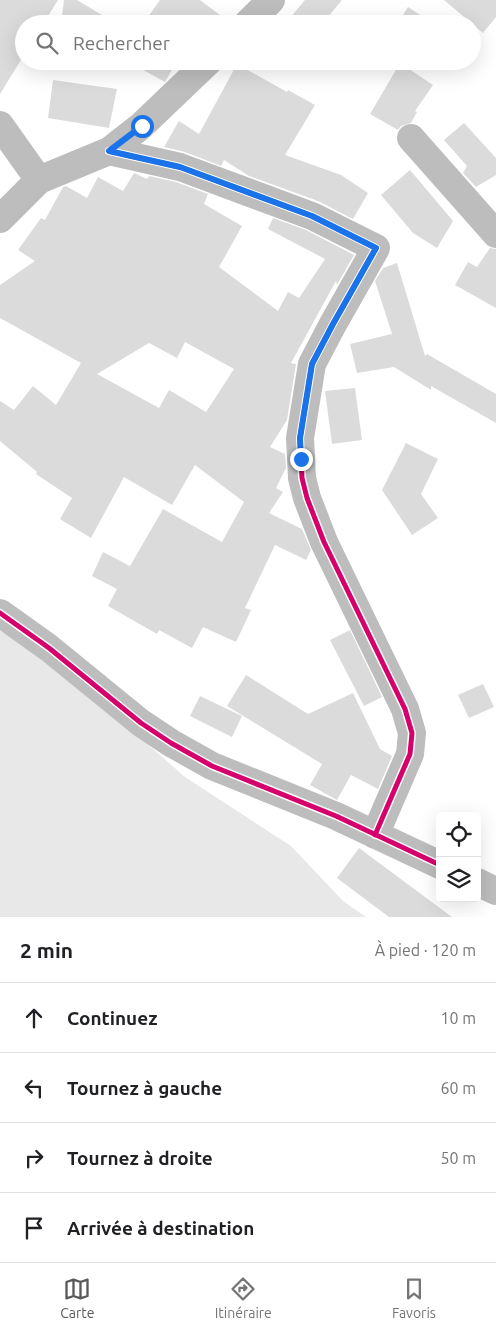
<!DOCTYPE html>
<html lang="fr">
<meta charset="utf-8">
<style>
:root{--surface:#fff;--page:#f6f6f6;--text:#202124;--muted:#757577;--line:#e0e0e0;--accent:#595959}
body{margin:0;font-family:Ubuntu,sans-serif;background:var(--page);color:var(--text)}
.controls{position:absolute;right:15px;bottom:15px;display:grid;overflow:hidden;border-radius:5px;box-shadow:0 5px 20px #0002}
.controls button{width:45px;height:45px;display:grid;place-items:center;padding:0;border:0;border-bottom:1px solid var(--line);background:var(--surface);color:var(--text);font:25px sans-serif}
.stop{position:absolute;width:15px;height:15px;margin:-11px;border:4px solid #1a73e8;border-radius:50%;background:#fff}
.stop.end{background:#1a73e8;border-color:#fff;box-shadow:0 1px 5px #0008}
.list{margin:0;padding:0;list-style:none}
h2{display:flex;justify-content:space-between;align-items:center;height:65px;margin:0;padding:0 20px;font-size:21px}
h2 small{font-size:16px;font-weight:400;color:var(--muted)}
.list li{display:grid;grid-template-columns:32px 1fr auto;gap:15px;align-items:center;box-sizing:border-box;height:70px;padding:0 20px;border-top:1px solid var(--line)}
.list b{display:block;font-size:19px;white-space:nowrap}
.list em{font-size:16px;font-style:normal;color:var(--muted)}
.icon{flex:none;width:28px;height:28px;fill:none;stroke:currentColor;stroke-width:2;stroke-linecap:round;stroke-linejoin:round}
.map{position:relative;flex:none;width:496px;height:917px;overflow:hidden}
.search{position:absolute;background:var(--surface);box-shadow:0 5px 20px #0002;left:15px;right:15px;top:15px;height:55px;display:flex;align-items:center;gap:12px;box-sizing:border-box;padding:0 18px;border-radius:28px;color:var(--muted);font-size:19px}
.sheet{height:345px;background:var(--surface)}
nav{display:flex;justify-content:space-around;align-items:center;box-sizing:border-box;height:70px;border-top:1px solid var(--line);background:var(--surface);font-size:14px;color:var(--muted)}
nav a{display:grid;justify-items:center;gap:2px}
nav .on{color:var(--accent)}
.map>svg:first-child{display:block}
</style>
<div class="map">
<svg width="496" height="917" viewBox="0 0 496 917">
<rect width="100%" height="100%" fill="#fff"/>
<!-- green -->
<path fill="#e8e8e8" d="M 0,631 L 40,650 L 185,777 L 291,846 L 343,901 L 366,917 L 0,917 Z"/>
<!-- building -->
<path fill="#dbdbdb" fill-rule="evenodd" d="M 0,0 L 58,0 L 43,24 L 24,24 L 24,55 L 0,94 Z
M 64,0 L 77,0 L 117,24 L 61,24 Z
M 160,0 L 200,0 L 232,24 L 143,24 Z
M 305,0 L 342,0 L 322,24 L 285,24 Z
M 444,0 L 496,0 L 496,17 L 483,33 Z
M 408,7 L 431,22 L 430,24 L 397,24 Z
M 127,61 L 177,61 L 165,82 Z
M 397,61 L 405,61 L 403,65 L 433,85 L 415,111 L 417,112 L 411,123 L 401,126 L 398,130 L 370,114 L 400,63 Z
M 237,64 L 287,92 L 288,90 L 315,105 L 285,155 L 341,175 L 368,193 L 353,219 L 318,201 L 249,176 L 224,160 L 221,166 L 185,152 L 164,147 L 179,121 L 199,134 Z
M 53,80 L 117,89 L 109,128 L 48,118 Z
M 464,123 L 496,158 L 496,175 L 476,187 L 463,173 L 467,166 L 444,140 Z
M 410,170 L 453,221 L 437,248 L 413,233 L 381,195 Z
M 134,173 L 147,179 L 149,176 L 176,182 L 208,194 L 204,204 L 242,226 L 219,267 L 278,311 L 288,292 L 299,298 L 325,259 L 268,229 L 273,218 L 306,230 L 354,255 L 337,285 L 336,281 L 291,363 L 296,364 L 287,420 L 270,447 L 285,454 L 286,468 L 276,488 L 283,492 L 269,513 L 302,529 L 311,550 L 306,560 L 275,545 L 245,608 L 251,610 L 236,642 L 203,627 L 192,648 L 159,630 L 157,634 L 108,606 L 117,589 L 92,576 L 103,552 L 130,566 L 163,509 L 222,542 L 244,502 L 195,465 L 172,505 L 124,477 L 91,538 L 60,519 L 72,498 L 36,474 L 37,472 L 0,441 L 0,401 L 14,410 L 33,386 L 56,405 L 81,363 L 0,318 L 0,285 L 35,261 L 18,250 L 41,218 L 45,220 L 63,187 L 66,186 L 87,198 L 98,177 L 123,191 ZM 185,342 L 234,369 L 206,412 L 169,390 L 159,408 L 97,374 L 149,343 L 177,358 Z
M 490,248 L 496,249 L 496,308 L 455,285 L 468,262 L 477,267 Z
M 397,263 L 425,356 L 427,354 L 496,394 L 496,423 L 431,386 L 431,390 L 394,367 L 357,373 L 350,344 L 392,334 L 375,281 L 383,268 Z
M 355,388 L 362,440 L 332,444 L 325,391 Z
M 406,443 L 438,459 L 421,494 L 438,518 L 412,535 L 382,490 Z
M 350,630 L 382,697 L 364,706 L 330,640 Z
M 246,675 L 308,714 L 353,693 L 380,749 L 392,756 L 378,789 L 351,775 L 337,800 L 310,785 L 322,764 L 227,706 Z
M 483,684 L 494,707 L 469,718 L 458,695 Z
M 200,696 L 242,716 L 232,737 L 190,716 Z
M 359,848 L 452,917 L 389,917 L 337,878 Z"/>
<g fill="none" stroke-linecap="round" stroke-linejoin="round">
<!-- minor -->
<path stroke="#bdbdbd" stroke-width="28" d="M 247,24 L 271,0
M 0,125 L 39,180
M 411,138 L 496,234
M 109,151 L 180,167 L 312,216 L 376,248 L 333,324 L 312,364 L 300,438 L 302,478 L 307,498 L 324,542 L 405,709 L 412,733 L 410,754 L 375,835
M 0,219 L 39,180 L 109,151 L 141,126 L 209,61
M 0,613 L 49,648 L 141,723 L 171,743 L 212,766 L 336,816 L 440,865
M 477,882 L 496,891"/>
<!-- cycleway casing -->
<g stroke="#fff" stroke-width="8">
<path id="cycleway" d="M 109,151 L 180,167 L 312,216 L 376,248 L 333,324 L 312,364 L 300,438 L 302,478 L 307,498 L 324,542 L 405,709 L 412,733 L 410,754 L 375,835
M 0,613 L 49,648 L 141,723 L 171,743 L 212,766 L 336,816 L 440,865"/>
</g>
<!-- cycleway -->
<use href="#cycleway" stroke="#d6006c" stroke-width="5"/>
</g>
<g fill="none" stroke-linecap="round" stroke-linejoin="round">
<!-- route -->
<path stroke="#1a73e8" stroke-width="6" d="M 142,126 L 109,151 L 180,167 L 312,216 L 376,248 L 333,324 L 312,364 L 300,438 L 301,459"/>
</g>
</svg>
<div class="controls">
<button><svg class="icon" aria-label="locate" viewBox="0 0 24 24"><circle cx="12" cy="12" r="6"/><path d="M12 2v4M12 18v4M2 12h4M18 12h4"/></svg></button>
<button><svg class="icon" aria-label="layers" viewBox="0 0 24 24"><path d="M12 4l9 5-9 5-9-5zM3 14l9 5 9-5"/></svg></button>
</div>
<div class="stop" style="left:142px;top:126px"></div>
<div class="stop end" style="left:301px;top:459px"></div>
<div class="search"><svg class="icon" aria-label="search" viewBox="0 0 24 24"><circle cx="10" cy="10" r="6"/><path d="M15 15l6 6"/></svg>Rechercher</div>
</div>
<section class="sheet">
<h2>2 min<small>À pied · 120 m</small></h2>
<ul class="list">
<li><svg class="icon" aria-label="ahead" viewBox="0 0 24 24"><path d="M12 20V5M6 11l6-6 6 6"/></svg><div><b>Continuez</b></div><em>10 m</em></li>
<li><svg class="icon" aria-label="left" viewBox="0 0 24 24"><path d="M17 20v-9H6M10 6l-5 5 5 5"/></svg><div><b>Tournez à gauche</b></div><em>60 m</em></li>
<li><svg class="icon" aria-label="right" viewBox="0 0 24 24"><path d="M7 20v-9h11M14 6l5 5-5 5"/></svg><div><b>Tournez à droite</b></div><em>50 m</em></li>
<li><svg class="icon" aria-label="arrive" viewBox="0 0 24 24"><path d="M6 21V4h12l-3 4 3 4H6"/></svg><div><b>Arrivée à destination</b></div></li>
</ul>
</section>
<nav>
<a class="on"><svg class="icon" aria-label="map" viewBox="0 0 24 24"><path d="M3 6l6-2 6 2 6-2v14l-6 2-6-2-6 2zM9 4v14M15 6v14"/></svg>Carte</a>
<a><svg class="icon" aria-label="directions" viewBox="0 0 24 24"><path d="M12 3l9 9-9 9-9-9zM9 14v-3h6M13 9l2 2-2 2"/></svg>Itinéraire</a>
<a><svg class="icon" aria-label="saved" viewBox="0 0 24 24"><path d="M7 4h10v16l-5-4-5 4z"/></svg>Favoris</a>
</nav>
